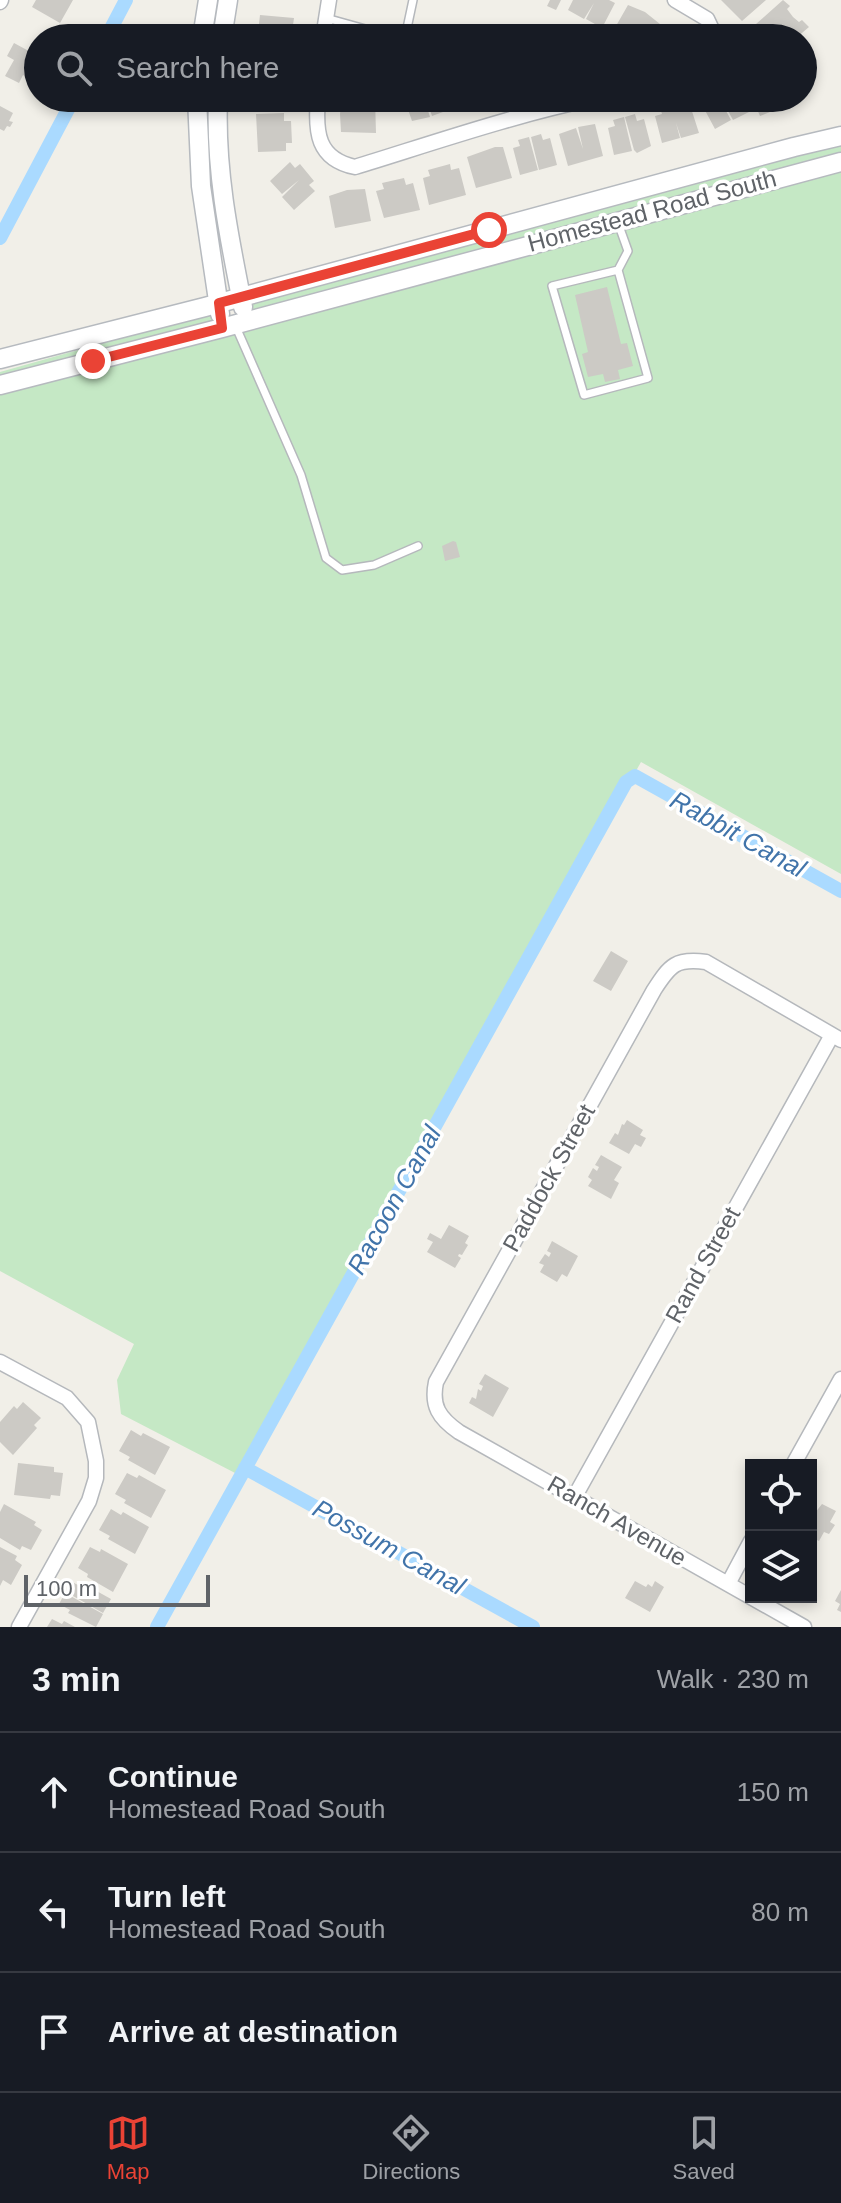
<!DOCTYPE html>
<meta charset="utf-8">
<style>
:root{--surface:#171b24;--page:#20242c;--text:#f1f3f6;--muted:#9ea1a6;--line:#363941;--accent:#ea4335}
body{margin:0;font-family:Arial,sans-serif;background:var(--page);color:var(--text)}
.controls{position:absolute;right:24px;bottom:24px;display:grid;overflow:hidden;border-radius:0px;box-shadow:0 4px 12px #0003}
.controls button{width:72px;height:72px;display:grid;place-items:center;padding:0;border:0;border-bottom:2px solid var(--line);background:var(--surface);color:var(--text);font:40px sans-serif}
.scale{position:absolute;left:24px;bottom:20px;width:186px;box-sizing:border-box;padding-left:8px;border:4px solid #5f6368;border-top:0;font-size:22px;line-height:28px;white-space:nowrap;color:#5f6368;-webkit-text-stroke:6px #fff;paint-order:stroke}
.stop{position:absolute;width:24px;height:24px;margin:-18px;border:6px solid #ea4335;border-radius:50%;background:#fff}
.stop.end{background:#ea4335;border-color:#fff;box-shadow:0 2px 8px #0008}
.list{margin:0;padding:0;list-style:none}
h2{display:flex;justify-content:space-between;align-items:center;height:104px;margin:0;padding:0 32px;font-size:34px}
h2 small{font-size:26px;font-weight:400;color:var(--muted)}
.list li{display:grid;grid-template-columns:52px 1fr auto;gap:24px;align-items:center;box-sizing:border-box;height:120px;padding:0 32px;border-top:2px solid var(--line)}
.list b{display:block;font-size:30px;white-space:nowrap}
.list p{margin:0;font-size:26px;white-space:nowrap;color:var(--muted)}
.list em{font-size:26px;font-style:normal;color:var(--muted)}
.icon{flex:none;width:44px;height:44px;fill:none;stroke:currentColor;stroke-width:2;stroke-linecap:round;stroke-linejoin:round}
.map{position:relative;flex:none;width:841px;height:1627px;overflow:hidden}
.search{position:absolute;background:var(--surface);box-shadow:0 4px 12px #0003;left:24px;right:24px;top:24px;height:88px;display:flex;align-items:center;gap:20px;box-sizing:border-box;padding:0 28px;border-radius:44px;color:var(--muted);font-size:30px}
.sheet{height:464px;background:var(--surface)}
nav{display:flex;justify-content:space-around;align-items:center;box-sizing:border-box;height:112px;border-top:2px solid var(--line);background:var(--surface);font-size:22px;color:var(--muted)}
nav a{display:grid;justify-items:center;gap:4px}
nav .on{color:var(--accent)}
.map>svg:first-child{display:block}
</style>
<div class="map">
<svg width="841" height="1627" viewBox="0 0 841 1627">
<rect width="100%" height="100%" fill="#f1efe8"/>
<!-- green -->
<path fill="#c5e8c5" d="M 841,143 L 841,155 L 252,313 L 249,302 Z
M 841,169 L 841,874 L 641,762 L 237,1474 L 121,1414 L 117,1380 L 134,1344 L 0,1271 L 0,392 Z
M 213,312 L 214,323 L 0,378 L 0,372 Z"/>
<g fill="none" stroke-linecap="round" stroke-linejoin="round">
<!-- canal -->
<path stroke="#aadaff" stroke-width="14" d="M 106,38 L 126,0
M 0,238 L 74,98
M 245,1468 L 533,1627
M 157,1627 L 626,782 L 635,776 L 841,891"/>
</g>
<!-- building -->
<path fill="#cccac5" d="M 36,0 L 73,0 L 60,23 L 32,7 Z
M 550,0 L 561,0 L 556,10 L 547,6 Z
M 573,0 L 609,0 L 615,3 L 602,28 L 586,19 L 594,3 L 584,19 L 568,10 Z
M 721,0 L 766,0 L 742,21 Z
M 783,0 L 790,6 L 787,9 L 793,17 L 799,22 L 802,20 L 809,27 L 796,38 L 766,38 L 756,24 Z
M 628,5 L 645,12 L 660,24 L 652,38 L 621,38 L 612,33 Z
M 260,15 L 294,18 L 293,25 L 299,25 L 298,36 L 264,32 L 265,24 L 259,24 Z
M 14,43 L 38,56 L 28,78 L 23,75 L 19,83 L 5,76 L 14,60 L 7,56 Z
M 257,98 L 283,98 L 283,103 L 256,102 Z
M 342,98 L 375,98 L 376,133 L 341,132 L 340,114 Z
M 404,98 L 424,98 L 430,117 L 412,121 Z
M 426,98 L 445,98 L 447,104 L 441,106 L 443,112 L 432,116 Z
M 705,98 L 719,98 L 731,120 L 715,129 L 700,101 Z
M 721,98 L 742,98 L 749,112 L 733,120 Z
M 752,98 L 785,98 L 767,107 L 770,112 L 760,116 Z
M 682,102 L 689,102 L 699,133 L 681,138 L 676,123 L 680,138 L 662,143 L 655,116 L 662,114 L 660,108 Z
M 0,106 L 13,113 L 9,121 L 13,122 L 10,127 L 7,126 L 4,131 L 0,129 Z
M 284,113 L 284,121 L 291,121 L 292,143 L 286,143 L 286,151 L 258,152 L 256,114 Z
M 635,114 L 637,121 L 644,119 L 651,146 L 637,153 L 634,150 L 625,117 Z
M 624,117 L 632,151 L 614,155 L 608,128 L 615,126 L 613,120 Z
M 595,124 L 603,156 L 568,166 L 559,134 L 576,128 L 583,149 L 578,127 Z
M 541,134 L 543,140 L 550,138 L 557,165 L 539,170 L 531,137 Z
M 529,137 L 538,170 L 520,175 L 513,148 L 520,146 L 518,140 Z
M 495,147 L 503,147 L 512,178 L 476,188 L 467,157 Z
M 290,162 L 295,168 L 300,164 L 314,181 L 309,185 L 315,191 L 294,210 L 282,197 L 299,180 L 282,194 L 270,181 Z
M 450,164 L 451,170 L 459,168 L 466,195 L 429,205 L 423,178 L 430,176 L 428,170 Z
M 404,178 L 406,185 L 413,183 L 420,210 L 384,218 L 376,191 L 384,189 L 382,183 Z
M 365,189 L 371,221 L 335,228 L 329,196 L 347,190 Z
M 607,287 L 621,344 L 627,343 L 633,366 L 618,370 L 620,379 L 605,382 L 603,374 L 588,377 L 582,354 L 588,352 L 575,295 Z
M 453,541 L 456,542 L 460,557 L 445,561 L 442,546 Z
M 611,951 L 628,961 L 611,991 L 593,981 Z
M 627,1120 L 643,1130 L 640,1135 L 646,1138 L 641,1147 L 635,1144 L 629,1154 L 609,1143 L 615,1133 L 618,1135 L 622,1124 L 624,1125 Z
M 601,1155 L 622,1167 L 614,1180 L 619,1183 L 611,1199 L 588,1186 L 592,1180 L 588,1177 L 593,1168 L 597,1171 L 599,1167 L 595,1165 Z
M 449,1225 L 469,1236 L 465,1243 L 468,1245 L 462,1255 L 459,1254 L 458,1256 L 461,1258 L 455,1268 L 427,1252 L 433,1242 L 427,1239 L 430,1233 L 441,1239 Z
M 552,1241 L 578,1256 L 567,1277 L 562,1274 L 557,1282 L 540,1272 L 544,1265 L 539,1263 L 545,1254 L 549,1257 L 551,1253 L 547,1251 Z
M 485,1374 L 509,1388 L 493,1417 L 469,1403 L 472,1397 L 476,1399 L 478,1389 L 481,1391 L 483,1386 L 479,1384 Z
M 23,1402 L 41,1418 L 34,1425 L 37,1428 L 13,1455 L 0,1442 L 0,1422 L 14,1406 L 17,1409 Z
M 131,1430 L 141,1436 L 143,1433 L 170,1447 L 155,1475 L 128,1460 L 130,1457 L 119,1451 Z
M 18,1463 L 54,1467 L 54,1472 L 63,1473 L 60,1496 L 51,1495 L 50,1499 L 14,1495 Z
M 127,1473 L 137,1478 L 139,1475 L 166,1490 L 151,1518 L 124,1503 L 126,1500 L 115,1494 Z
M 4,1504 L 36,1522 L 34,1525 L 42,1530 L 31,1550 L 22,1546 L 20,1550 L 0,1538 L 0,1512 Z
M 822,1504 L 836,1511 L 830,1522 L 835,1525 L 829,1534 L 824,1532 L 819,1541 L 811,1537 L 814,1519 L 811,1518 Z
M 111,1509 L 121,1515 L 123,1512 L 149,1527 L 135,1554 L 108,1539 L 110,1536 L 99,1530 Z
M 0,1547 L 17,1556 L 15,1560 L 22,1565 L 11,1585 L 3,1580 L 0,1586 Z
M 90,1547 L 100,1552 L 101,1549 L 128,1564 L 113,1592 L 87,1577 L 88,1574 L 78,1568 Z
M 635,1581 L 646,1587 L 648,1584 L 652,1587 L 655,1581 L 664,1587 L 650,1612 L 625,1598 Z
M 72,1582 L 82,1587 L 84,1584 L 111,1599 L 103,1613 L 66,1592 Z
M 841,1590 L 841,1612 L 837,1610 L 840,1604 L 835,1601 Z
M 65,1593 L 103,1614 L 96,1627 L 68,1613 L 70,1610 L 59,1604 Z
M 52,1619 L 62,1624 L 64,1621 L 75,1627 L 47,1627 Z"/>
<g fill="none" stroke-linecap="round" stroke-linejoin="round">
<!-- lane casing -->
<g stroke="#b5b8bc" stroke-width="10">
<path id="lane" d="M 326,18 L 394,37 L 406,33 L 413,0
M 618,223 L 628,251 L 618,270 L 648,378 L 584,395 L 552,286 L 618,270
M 236,327 L 301,475 L 326,558 L 342,570 L 374,565 L 418,546"/>
</g>
<!-- street casing -->
<g stroke="#b5b8bc" stroke-width="17">
<path id="street" d="M 675,0 L 707,19 L 716,38
M 0,2 L 1,0
M 323,38 L 329,0
M 318,98 C 315,132 317,159 355,167 C 436,142 514,115 596,98
M 0,1362 L 67,1398 L 88,1422 L 96,1461 L 96,1478 L 89,1501 L 19,1627
M 793,1465 L 841,1379
M 575,1496 L 832,1035
M 728,1584 L 751,1541
M 804,1627 L 459,1432 C 439,1418 431,1406 436,1382 L 654,990 C 670,965 676,958 706,962 L 841,1040"/>
</g>
<!-- secondary casing -->
<g stroke="#b6babf" stroke-width="21">
<path id="secondary" d="M 202,38 L 208,0
M 222,38 L 228,0
M 197,98 L 201,186 L 220,314
M 218,98 C 215,170 229,237 243,307
M 0,359 L 205,307 L 794,147 L 841,136
M 0,385 L 222,328 L 841,162"/>
</g>
<!-- lane -->
<use href="#lane" stroke="#fff" stroke-width="7"/>
<!-- street -->
<use href="#street" stroke="#fff" stroke-width="14"/>
<!-- secondary -->
<use href="#secondary" stroke="#fff" stroke-width="18"/>
</g>
<g fill="none" stroke-linecap="round" stroke-linejoin="round">
<!-- route -->
<path stroke="#ea4335" stroke-width="10" d="M 93,361 L 222,328 L 219,303 L 489,230"/>
</g>
<g text-anchor="middle" stroke-width="7" stroke-linejoin="round" paint-order="stroke">
<!-- street labels -->
<g font-size="24" fill="#5f6368" stroke="#fff">
<text transform="translate(652 211) rotate(-15)" y="8">Homestead Road South</text>
<text transform="translate(549 1178) rotate(-61)" y="8">Paddock Street</text>
<text transform="translate(703 1265) rotate(-61)" y="8">Rand Street</text>
<text transform="translate(617 1521) rotate(30)" y="8">Ranch Avenue</text>
</g>
<!-- water labels -->
<g font-size="26" font-style="italic" fill="#4174aa" stroke="#fff">
<text transform="translate(738 834) rotate(29)" y="9">Rabbit Canal</text>
<text transform="translate(394 1200) rotate(-61)" y="9">Racoon Canal</text>
<text transform="translate(389 1547) rotate(29)" y="9">Possum Canal</text>
</g>
</g>
</svg>
<div class="controls">
<button><svg class="icon" aria-label="locate" viewBox="0 0 24 24"><circle cx="12" cy="12" r="6"/><path d="M12 2v4M12 18v4M2 12h4M18 12h4"/></svg></button>
<button><svg class="icon" aria-label="layers" viewBox="0 0 24 24"><path d="M12 4l9 5-9 5-9-5zM3 14l9 5 9-5"/></svg></button>
</div>
<div class="scale">100 m</div>
<div class="stop" style="left:489px;top:230px"></div>
<div class="stop end" style="left:93px;top:361px"></div>
<div class="search"><svg class="icon" aria-label="search" viewBox="0 0 24 24"><circle cx="10" cy="10" r="6"/><path d="M15 15l6 6"/></svg>Search here</div>
</div>
<section class="sheet">
<h2>3 min<small>Walk · 230 m</small></h2>
<ul class="list">
<li><svg class="icon" aria-label="ahead" viewBox="0 0 24 24"><path d="M12 20V5M6 11l6-6 6 6"/></svg><div><b>Continue</b><p>Homestead Road South</p></div><em>150 m</em></li>
<li><svg class="icon" aria-label="left" viewBox="0 0 24 24"><path d="M17 20v-9H6M10 6l-5 5 5 5"/></svg><div><b>Turn left</b><p>Homestead Road South</p></div><em>80 m</em></li>
<li><svg class="icon" aria-label="arrive" viewBox="0 0 24 24"><path d="M6 21V4h12l-3 4 3 4H6"/></svg><div><b>Arrive at destination</b></div></li>
</ul>
</section>
<nav>
<a class="on"><svg class="icon" aria-label="map" viewBox="0 0 24 24"><path d="M3 6l6-2 6 2 6-2v14l-6 2-6-2-6 2zM9 4v14M15 6v14"/></svg>Map</a>
<a><svg class="icon" aria-label="directions" viewBox="0 0 24 24"><path d="M12 3l9 9-9 9-9-9zM9 14v-3h6M13 9l2 2-2 2"/></svg>Directions</a>
<a><svg class="icon" aria-label="saved" viewBox="0 0 24 24"><path d="M7 4h10v16l-5-4-5 4z"/></svg>Saved</a>
</nav>
